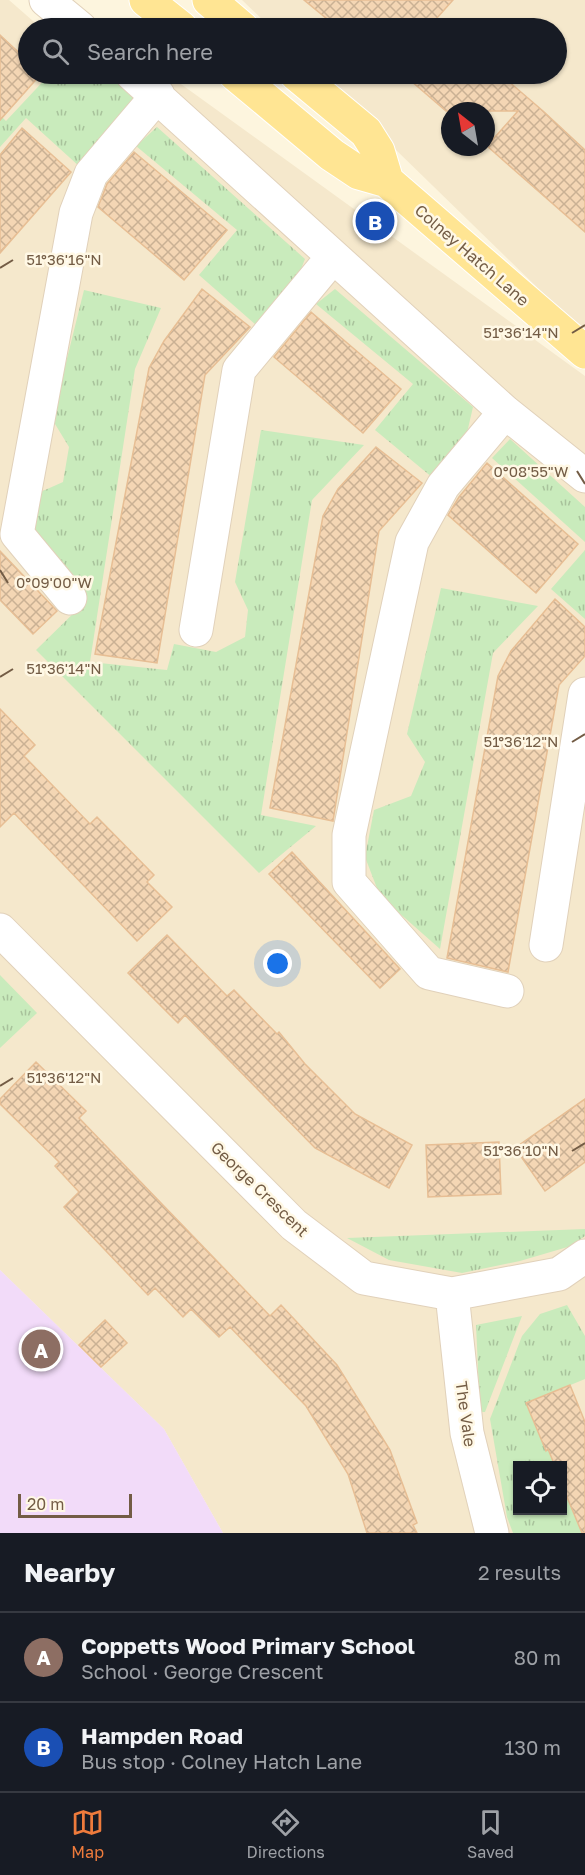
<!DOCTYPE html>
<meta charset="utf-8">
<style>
:root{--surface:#171b24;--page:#242831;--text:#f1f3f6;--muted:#9ea1a6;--line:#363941;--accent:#ee7b3c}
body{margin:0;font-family:"Golos Text",sans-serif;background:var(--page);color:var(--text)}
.controls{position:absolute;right:18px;bottom:18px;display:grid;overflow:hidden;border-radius:0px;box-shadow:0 2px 4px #0004}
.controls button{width:54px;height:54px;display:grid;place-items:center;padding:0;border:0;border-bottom:2px solid var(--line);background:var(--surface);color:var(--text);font:30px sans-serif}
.compass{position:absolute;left:441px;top:102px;width:54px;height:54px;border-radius:50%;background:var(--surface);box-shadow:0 2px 4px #0004;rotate:329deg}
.scale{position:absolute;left:18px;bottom:15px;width:114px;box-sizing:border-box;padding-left:6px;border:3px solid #735c45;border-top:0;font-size:16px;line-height:21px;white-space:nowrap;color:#735c45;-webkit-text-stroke:4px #fff8e5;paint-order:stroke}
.you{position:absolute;left:278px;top:964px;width:21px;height:21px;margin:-15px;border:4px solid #fff;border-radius:50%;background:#1a73e8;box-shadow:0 0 0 9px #1a73e833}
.badge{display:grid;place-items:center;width:39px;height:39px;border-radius:50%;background:var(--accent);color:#fff;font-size:20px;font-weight:700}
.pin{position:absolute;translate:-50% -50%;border:3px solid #fff;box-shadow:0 2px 6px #0006}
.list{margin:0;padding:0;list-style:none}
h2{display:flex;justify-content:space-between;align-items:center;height:78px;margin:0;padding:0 24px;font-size:26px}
h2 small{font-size:20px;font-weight:400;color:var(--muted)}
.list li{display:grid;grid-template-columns:39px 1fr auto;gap:18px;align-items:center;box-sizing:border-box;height:90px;padding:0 24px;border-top:2px solid var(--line)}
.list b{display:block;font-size:22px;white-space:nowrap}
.list p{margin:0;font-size:20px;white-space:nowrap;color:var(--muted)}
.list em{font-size:20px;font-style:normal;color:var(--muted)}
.icon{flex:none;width:33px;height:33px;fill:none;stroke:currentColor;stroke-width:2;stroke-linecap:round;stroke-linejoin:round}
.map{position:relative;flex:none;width:585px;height:1533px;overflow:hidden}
.search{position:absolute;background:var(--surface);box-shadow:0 2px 4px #0004;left:18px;right:18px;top:18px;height:66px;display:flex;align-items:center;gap:15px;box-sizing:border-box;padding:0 21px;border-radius:33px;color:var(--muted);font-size:22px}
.sheet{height:258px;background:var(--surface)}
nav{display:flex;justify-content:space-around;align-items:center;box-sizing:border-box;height:84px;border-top:2px solid var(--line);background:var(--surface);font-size:16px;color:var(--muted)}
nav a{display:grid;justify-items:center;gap:3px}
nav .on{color:var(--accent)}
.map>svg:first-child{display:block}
</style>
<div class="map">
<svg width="585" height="1533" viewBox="0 0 585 1533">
<defs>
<pattern id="grass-tufts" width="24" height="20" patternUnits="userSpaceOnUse" patternTransform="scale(1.5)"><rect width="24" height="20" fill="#c9ebbc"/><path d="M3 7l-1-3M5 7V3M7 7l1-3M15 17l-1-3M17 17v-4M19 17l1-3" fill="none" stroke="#a8c29b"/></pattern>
<pattern id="building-cross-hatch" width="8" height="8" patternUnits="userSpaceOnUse" patternTransform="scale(1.5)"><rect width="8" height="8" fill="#f4d6b4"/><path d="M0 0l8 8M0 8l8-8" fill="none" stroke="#cab194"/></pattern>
</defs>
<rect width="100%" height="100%" fill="#fdf5de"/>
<!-- residential -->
<path fill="#f5e8cc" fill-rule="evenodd" d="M 0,0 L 9,0 L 41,28 L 28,28 L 28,74 L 167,74 L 585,376 L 585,1533 L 223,1533 L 164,1429 L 0,1270 ZM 518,1466 L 562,1466 L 562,1510 L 518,1510 Z
M 242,0 L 585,0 L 585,334 L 318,74 L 556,74 L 556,28 L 271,28 ZM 450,111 L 486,111 L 486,147 L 450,147 Z"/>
<!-- education -->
<path fill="#f2dbf9" d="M 0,1270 L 164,1429 L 223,1533 L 0,1533 Z"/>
<!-- grass -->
<path fill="url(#grass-tufts)" d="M 50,74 L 110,74 L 140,98 L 80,167 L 26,118 L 0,147 L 0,115 L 6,121 Z
M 157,127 L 305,259 L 291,294 L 257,326 L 199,275 L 237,230 L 136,146 Z
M 335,289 L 473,407 L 463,450 L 433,478 L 375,430 L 413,384 L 316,304 Z
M 84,290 L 161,308 L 135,369 L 90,662 L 167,670 L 174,644 L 216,652 L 245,637 L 248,610 L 235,582 L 261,430 L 364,445 L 312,500 L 261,815 L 316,826 L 259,873 L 36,650 L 86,601 L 32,531 L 36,494 L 63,482 L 69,447 L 52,419 Z
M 510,439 L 585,507 L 585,542 L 492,458 Z
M 585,550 L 585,619 L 551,589 Z
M 441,588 L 538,606 L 493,653 L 440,949 L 380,896 L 365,857 L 374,810 L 411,796 L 425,762 L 407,734 Z
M 0,975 L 37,1013 L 0,1048 Z
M 585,1229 L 585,1236 L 571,1246 L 520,1261 L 462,1273 L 389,1260 L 347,1238 Z
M 567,1305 L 585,1336 L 585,1379 L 527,1403 L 555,1465 L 518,1466 L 518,1510 L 562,1510 L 563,1485 L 582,1533 L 513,1533 L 507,1517 L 490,1419 L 522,1336 L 540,1314 Z
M 522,1316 L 485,1412 L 480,1412 L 476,1325 Z"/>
<!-- building -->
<path fill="url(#building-cross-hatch)" stroke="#e7be94" stroke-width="1.5" d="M 304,0 L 453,0 L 428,28 L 338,28 Z
M 0,35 L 28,61 L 28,74 L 41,74 L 0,120 Z
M 406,74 L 500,74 L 543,111 L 585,150 L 585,232 L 487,146 L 518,111 L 446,111 L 404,75 Z
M 22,128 L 71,172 L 0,253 L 0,155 Z
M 134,152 L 227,230 L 184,280 L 98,207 L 107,184 Z
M 202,289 L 250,327 L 205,375 L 157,663 L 95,654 L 149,368 L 164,341 Z
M 311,312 L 401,389 L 363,433 L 274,357 Z
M 376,447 L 422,483 L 379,531 L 333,821 L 270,808 L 323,516 L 338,489 Z
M 487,463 L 578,544 L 536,593 L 448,515 L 459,497 Z
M 0,551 L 57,611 L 33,634 L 0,600 Z
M 555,599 L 585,627 L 585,656 L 559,685 L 508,972 L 447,958 L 498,676 L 511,651 Z
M 0,709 L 35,745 L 24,756 L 90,824 L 97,817 L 154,875 L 147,882 L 172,907 L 137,941 L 14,813 L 0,827 Z
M 292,852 L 400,969 L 380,988 L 269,874 Z
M 167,935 L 227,996 L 234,990 L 277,1034 L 279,1032 L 305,1064 L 355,1114 L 412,1145 L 389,1188 L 315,1148 L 185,1015 L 178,1023 L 128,973 Z
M 36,1062 L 86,1111 L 79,1118 L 270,1316 L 281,1305 L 337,1365 L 390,1450 L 417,1523 L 413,1525 L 417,1533 L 367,1533 L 348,1474 L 306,1406 L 230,1327 L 219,1337 L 191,1309 L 183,1317 L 155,1288 L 148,1295 L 64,1207 L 79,1192 L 55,1166 L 59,1162 L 0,1104 L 0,1099 Z
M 585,1099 L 585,1162 L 545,1191 L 515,1148 Z
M 499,1142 L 501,1194 L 428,1197 L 426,1145 Z
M 105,1320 L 127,1343 L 101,1367 L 79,1345 Z
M 570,1385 L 585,1422 L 585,1533 L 582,1533 L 562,1485 L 562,1466 L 555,1466 L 548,1449 L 546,1451 L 526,1403 Z"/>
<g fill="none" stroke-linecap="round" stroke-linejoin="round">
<!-- minor casing -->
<g stroke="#e1d1ba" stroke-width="35">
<path id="minor" d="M 46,0 L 80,28
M 132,74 L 505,412 L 585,476
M 505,412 L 443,486 L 412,542 L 349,835 L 349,882 L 429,973 L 507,991
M 70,598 L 17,534 L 76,213 L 91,174 L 158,95
M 196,630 L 239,370 L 332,258
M 0,930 L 294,1225 L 364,1278 L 452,1294 L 559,1274 L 585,1256
M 546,945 L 585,694
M 452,1294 L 467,1433 L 492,1533"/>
</g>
<!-- major casing -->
<g stroke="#fff" stroke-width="35">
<path id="major" d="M 146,0 L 181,28
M 209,0 L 242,28
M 235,74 L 332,155 L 359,173 L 387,181 L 585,352
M 296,74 L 366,132 L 378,151 L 387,181"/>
</g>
<!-- minor -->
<use href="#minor" stroke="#fff" stroke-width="33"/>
<!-- major -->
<use href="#major" stroke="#ffe593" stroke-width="33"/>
</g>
<!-- ticks -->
<path fill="none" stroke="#735c45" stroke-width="2" d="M 0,268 L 13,260M 572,333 L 585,325M 577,471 L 585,484M 0,570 L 8,583M 0,677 L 13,669M 572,742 L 585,734M 0,1086 L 13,1078M 572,1151 L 585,1143"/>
<g text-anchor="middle" stroke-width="5" stroke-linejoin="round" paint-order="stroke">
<!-- street labels -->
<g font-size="16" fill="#735c45" stroke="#fff8e5">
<text transform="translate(472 255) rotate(41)" y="6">Colney Hatch Lane</text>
<text transform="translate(260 1189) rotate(44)" y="6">George Crescent</text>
<text transform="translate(466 1414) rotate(82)" y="6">The Vale</text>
</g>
</g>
<g font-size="15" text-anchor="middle" fill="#735c45" stroke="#fff8e5" stroke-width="5" stroke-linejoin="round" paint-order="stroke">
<text x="64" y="265">51°36'16"N</text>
<text x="521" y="338">51°36'14"N</text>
<text x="531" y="477">0°08'55"W</text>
<text x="54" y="588">0°09'00"W</text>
<text x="64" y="674">51°36'14"N</text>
<text x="521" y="747">51°36'12"N</text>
<text x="64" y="1083">51°36'12"N</text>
<text x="521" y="1156">51°36'10"N</text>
</g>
</svg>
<div class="controls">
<button><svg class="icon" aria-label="locate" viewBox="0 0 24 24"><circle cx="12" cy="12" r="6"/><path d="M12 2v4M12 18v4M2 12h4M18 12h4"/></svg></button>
</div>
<svg class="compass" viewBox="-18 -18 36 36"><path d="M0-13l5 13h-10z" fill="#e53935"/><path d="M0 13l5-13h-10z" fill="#9ea1a6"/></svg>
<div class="scale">20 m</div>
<div class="you"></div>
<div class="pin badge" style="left:41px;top:1349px;background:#8d6e63">A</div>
<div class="pin badge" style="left:375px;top:221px;background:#1a4fb4">B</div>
<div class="search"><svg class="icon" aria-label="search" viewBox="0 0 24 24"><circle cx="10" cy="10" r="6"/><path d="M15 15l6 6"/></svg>Search here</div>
</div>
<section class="sheet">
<h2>Nearby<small>2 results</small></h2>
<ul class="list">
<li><span class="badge" style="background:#8d6e63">A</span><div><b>Coppetts Wood Primary School</b><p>School · George Crescent</p></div><em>80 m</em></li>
<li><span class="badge" style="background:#1a4fb4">B</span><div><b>Hampden Road</b><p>Bus stop · Colney Hatch Lane</p></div><em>130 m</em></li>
</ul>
</section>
<nav>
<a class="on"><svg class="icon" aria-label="map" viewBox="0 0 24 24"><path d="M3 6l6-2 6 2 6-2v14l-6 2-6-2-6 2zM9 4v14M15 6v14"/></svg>Map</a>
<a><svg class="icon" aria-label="directions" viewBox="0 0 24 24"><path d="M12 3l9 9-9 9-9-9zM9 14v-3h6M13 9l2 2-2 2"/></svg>Directions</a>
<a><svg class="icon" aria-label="saved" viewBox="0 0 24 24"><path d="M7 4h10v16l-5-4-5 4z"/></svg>Saved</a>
</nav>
